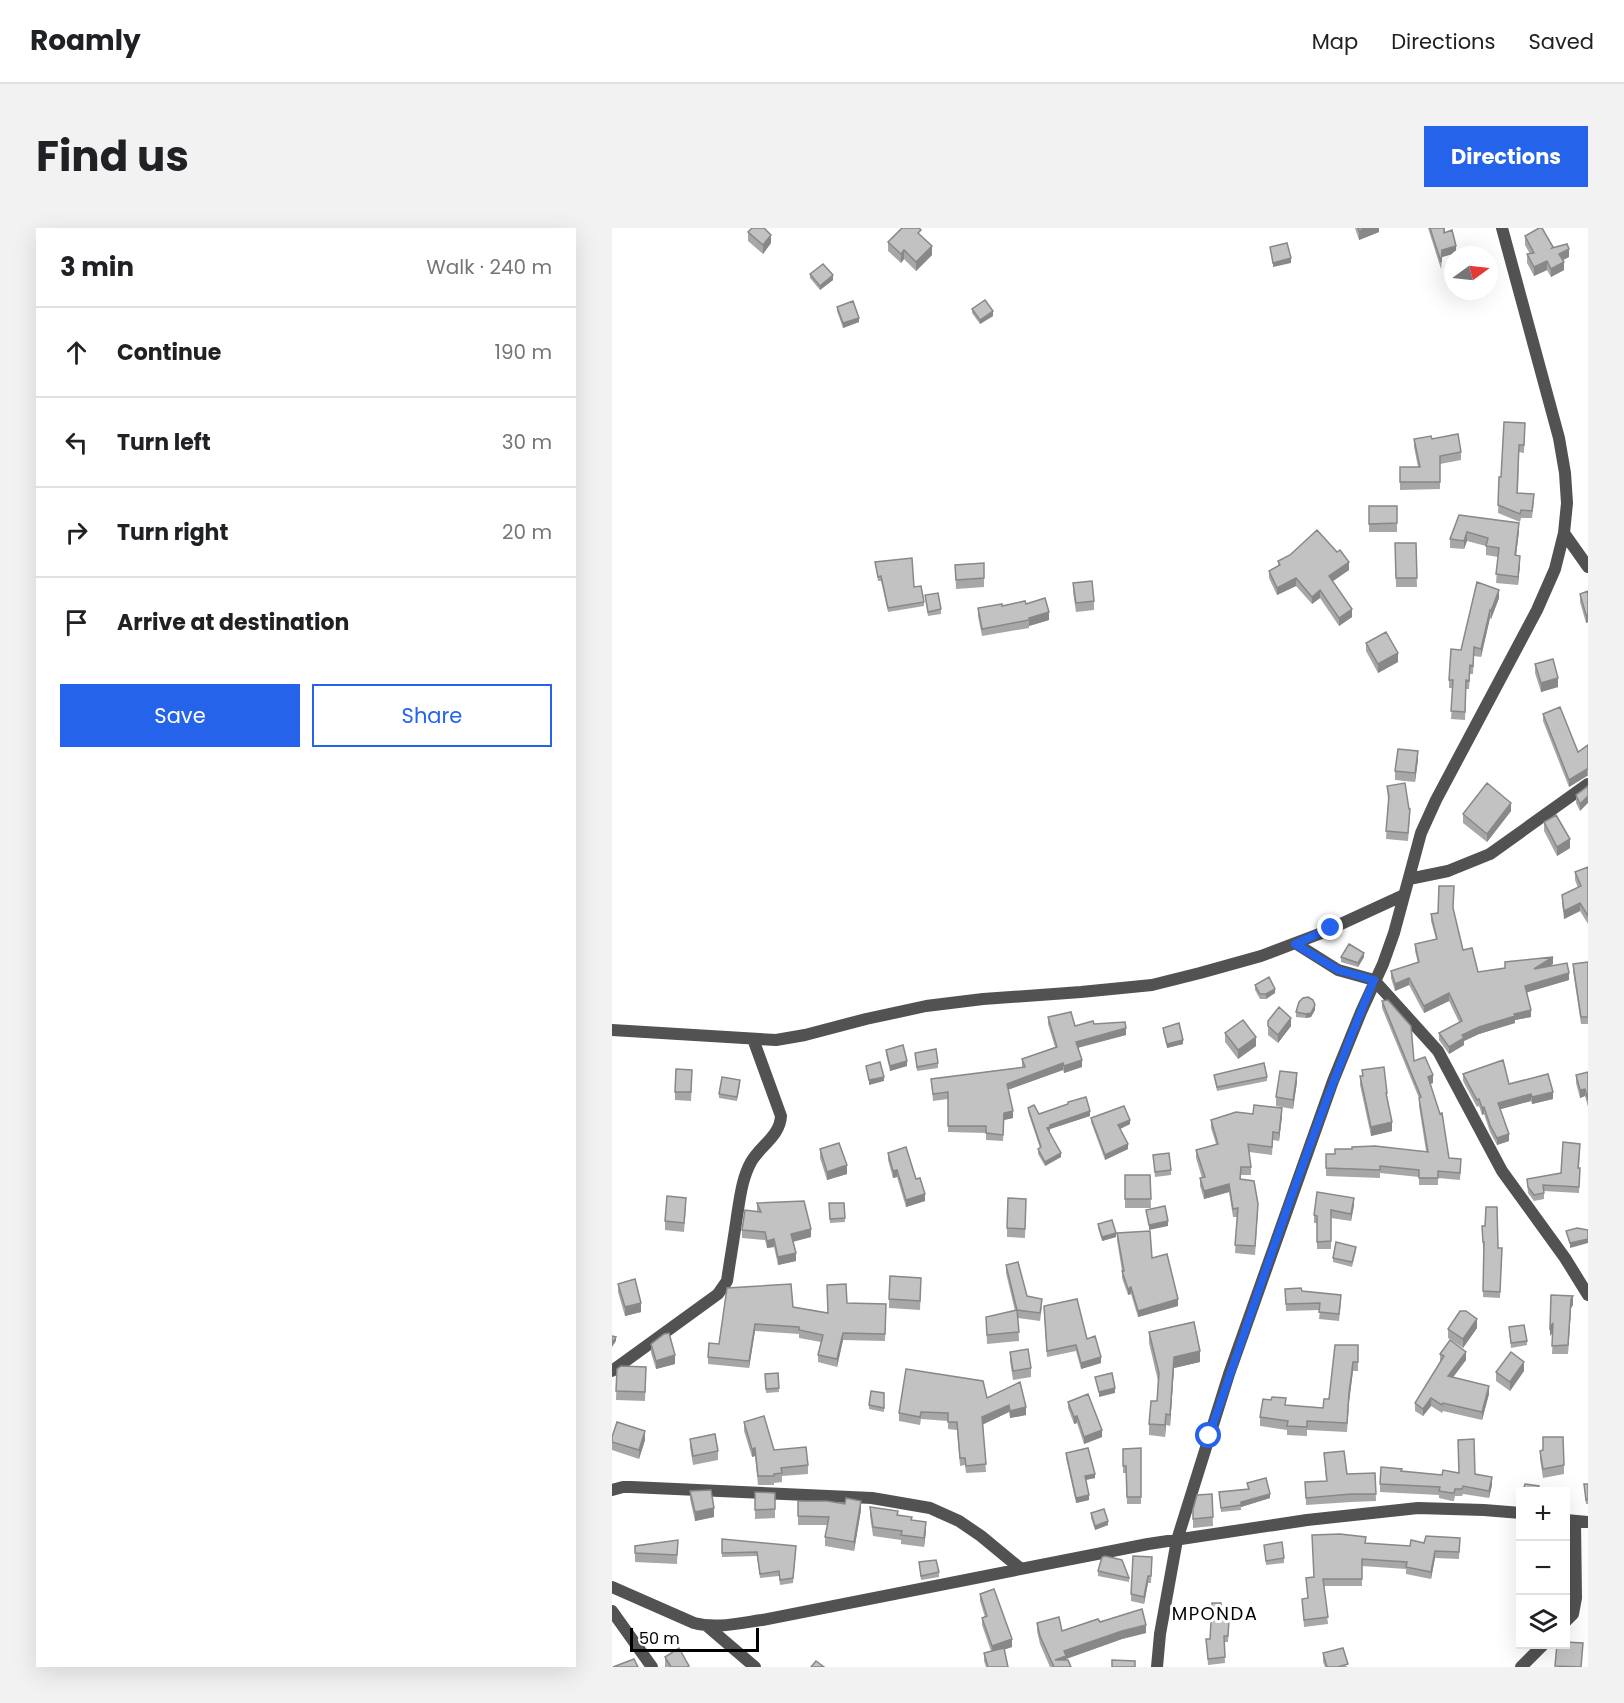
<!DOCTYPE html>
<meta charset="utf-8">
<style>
:root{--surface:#fff;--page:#f2f2f2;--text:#202124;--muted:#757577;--line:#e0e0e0;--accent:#2563eb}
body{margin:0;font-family:Poppins,sans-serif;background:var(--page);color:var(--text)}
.controls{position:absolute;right:18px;bottom:18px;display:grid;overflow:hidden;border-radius:0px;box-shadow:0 6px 24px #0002}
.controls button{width:54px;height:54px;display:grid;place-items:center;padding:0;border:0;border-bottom:2px solid var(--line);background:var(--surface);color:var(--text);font:30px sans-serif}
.compass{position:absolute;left:832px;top:18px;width:54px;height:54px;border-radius:50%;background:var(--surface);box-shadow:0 6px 24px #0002;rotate:75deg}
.scale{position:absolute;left:18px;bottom:15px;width:129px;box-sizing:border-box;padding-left:6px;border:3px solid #000;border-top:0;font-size:16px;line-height:21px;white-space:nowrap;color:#000;-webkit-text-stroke:4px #fff;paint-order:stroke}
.stop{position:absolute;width:18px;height:18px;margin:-14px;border:4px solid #2563eb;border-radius:50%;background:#fff}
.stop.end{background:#2563eb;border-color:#fff;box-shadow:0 2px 6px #0008}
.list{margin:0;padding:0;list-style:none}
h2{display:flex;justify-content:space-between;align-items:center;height:78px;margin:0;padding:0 24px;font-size:26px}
h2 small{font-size:20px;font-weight:400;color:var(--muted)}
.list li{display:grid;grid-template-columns:39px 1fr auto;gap:18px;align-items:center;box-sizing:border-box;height:90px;padding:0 24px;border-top:2px solid var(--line)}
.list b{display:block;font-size:22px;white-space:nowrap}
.list em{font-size:20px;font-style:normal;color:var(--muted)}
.actions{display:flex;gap:12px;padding:18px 24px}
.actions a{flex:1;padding:14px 0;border:2px solid var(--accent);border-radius:0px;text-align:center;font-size:21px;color:var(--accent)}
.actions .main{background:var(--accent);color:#fff}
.icon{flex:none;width:33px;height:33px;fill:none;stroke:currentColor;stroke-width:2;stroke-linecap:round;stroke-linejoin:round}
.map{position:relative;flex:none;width:976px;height:1439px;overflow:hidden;border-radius:0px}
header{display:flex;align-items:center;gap:36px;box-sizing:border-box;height:84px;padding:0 30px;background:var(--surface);border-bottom:2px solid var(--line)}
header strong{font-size:28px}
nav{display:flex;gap:33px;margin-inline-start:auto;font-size:21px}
.intro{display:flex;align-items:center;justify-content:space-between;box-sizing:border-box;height:144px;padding:0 36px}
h1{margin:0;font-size:42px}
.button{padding:15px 27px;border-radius:0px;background:var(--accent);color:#fff;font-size:21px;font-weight:700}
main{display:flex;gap:36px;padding:0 36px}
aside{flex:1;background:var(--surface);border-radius:0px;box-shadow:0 6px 24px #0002}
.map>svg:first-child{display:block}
</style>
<header>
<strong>Roamly</strong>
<nav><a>Map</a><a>Directions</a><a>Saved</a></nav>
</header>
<div class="intro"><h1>Find us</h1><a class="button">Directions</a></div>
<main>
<aside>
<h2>3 min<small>Walk · 240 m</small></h2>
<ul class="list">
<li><svg class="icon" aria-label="ahead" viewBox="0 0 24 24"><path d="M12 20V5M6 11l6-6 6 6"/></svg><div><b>Continue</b></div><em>190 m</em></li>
<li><svg class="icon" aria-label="left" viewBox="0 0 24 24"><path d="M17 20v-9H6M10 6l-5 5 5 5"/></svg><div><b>Turn left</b></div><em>30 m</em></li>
<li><svg class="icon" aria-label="right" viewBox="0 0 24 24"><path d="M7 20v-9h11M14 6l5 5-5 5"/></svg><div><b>Turn right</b></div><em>20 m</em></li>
<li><svg class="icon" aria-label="arrive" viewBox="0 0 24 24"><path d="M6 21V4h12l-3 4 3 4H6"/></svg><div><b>Arrive at destination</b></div></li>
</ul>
<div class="actions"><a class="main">Save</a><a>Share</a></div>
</aside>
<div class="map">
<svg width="976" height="1439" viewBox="0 0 976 1439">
<rect width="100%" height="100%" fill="#fff"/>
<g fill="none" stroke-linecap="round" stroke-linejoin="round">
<!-- street -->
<path stroke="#525252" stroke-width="12" d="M 952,305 L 976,339
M 797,651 L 836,643 L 878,626 L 976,556
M 683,715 L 726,742 L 762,752 L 826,823 L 890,943 L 953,1030 L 976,1067
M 0,802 L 164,812 L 193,807 L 254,791 L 314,778 L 371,771 L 469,764 L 540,757 L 588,745 L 649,728 L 707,706 L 792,667
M 0,1143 L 106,1066 L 115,1053 C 118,1032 122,1010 125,988 C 128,970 130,950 139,934 C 148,918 168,908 169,888 L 141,811
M 0,1262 L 11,1259 L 19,1259 L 260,1270 L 318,1280 L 347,1293 L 369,1308 L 409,1341
M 954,1292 L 976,1294
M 0,1359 L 82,1395 C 104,1401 127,1395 150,1392 L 536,1316 L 695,1292 L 806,1280 L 872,1282 L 909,1285
M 0,1383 L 40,1439
M 954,1393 L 961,1386 L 964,1370 L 963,1294
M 95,1398 L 143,1439
M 545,1439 L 548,1406 L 565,1312 L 617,1146 L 721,853 L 749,784 L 771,736 L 782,705 L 809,605 L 824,572 L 925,382 L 943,341 L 952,305 L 955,275 L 953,245 L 947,210 L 890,0
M 909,1439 L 932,1416"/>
</g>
<!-- wall -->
<path fill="#a7a7a7" d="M 743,0 L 767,0 L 767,4 L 747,12 Z
M 816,0 L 833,0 L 833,4 L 844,25 L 830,29 L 829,41 Z
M 136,4 L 159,15 L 151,26 L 136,13 Z
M 913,8 L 941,20 L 957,29 L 951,32 L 952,42 L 939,49 L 935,42 L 922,48 L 915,35 L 915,26 L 918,26 L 913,17 Z
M 276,14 L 320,27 L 304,43 L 292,31 L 289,35 L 276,23 Z
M 198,46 L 221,52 L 208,62 L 198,50 Z
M 225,79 L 247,94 L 231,100 L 225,83 Z
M 360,81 L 381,88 L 368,96 L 360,85 Z
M 913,195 L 912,225 L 907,224 L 906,265 L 922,273 L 920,290 L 909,290 L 908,294 L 886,285 L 887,249 L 889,249 Z
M 802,211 L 820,211 L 849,224 L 849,232 L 828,236 L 828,261 L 788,262 L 788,239 L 806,239 L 802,219 Z
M 757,278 L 785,278 L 785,304 L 757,304 Z
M 847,287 L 907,303 L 904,327 L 908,336 L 906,357 L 884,355 L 886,329 L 874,327 L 874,318 L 855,313 L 852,321 L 838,320 L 838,311 Z
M 783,315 L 804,315 L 805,359 L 784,359 Z
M 666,333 L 737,342 L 720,353 L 740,389 L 727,398 L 708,370 L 700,376 L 684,358 L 665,367 L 657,350 L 657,343 L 666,338 Z
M 263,334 L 302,359 L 312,374 L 312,378 L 276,384 L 269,353 L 266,353 Z
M 372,335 L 372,359 L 344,361 L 343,337 Z
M 865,354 L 887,370 L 879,391 L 878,390 L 869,429 L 862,428 L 861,446 L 858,446 L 857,461 L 854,461 L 853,492 L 839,491 L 841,460 L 837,460 L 837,452 L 849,422 Z
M 461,355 L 482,373 L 482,382 L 464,384 L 461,364 Z
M 976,363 L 976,394 L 974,395 L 968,374 L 968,366 Z
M 313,367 L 329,381 L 329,386 L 316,388 Z
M 414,376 L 437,392 L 417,398 L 417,400 L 370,408 L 366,388 L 366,380 Z
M 754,415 L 786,434 L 766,445 L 754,423 Z
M 923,436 L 946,459 L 929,464 L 923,445 Z
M 931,486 L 966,524 L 976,517 L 976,548 L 975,548 L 957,559 L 931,493 Z
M 806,532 L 803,554 L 783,552 L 783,543 Z
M 775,558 L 798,588 L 796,613 L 774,611 L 776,573 Z
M 976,558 L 968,583 L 964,575 L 964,567 Z
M 899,583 L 875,614 L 851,595 L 851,586 Z
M 932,594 L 958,620 L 945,628 L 932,603 Z
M 976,639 L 976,696 L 968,683 L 952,691 L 950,675 L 950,667 L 966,660 L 963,652 L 963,644 Z
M 841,681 L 851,722 L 866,744 L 893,740 L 893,734 L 941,736 L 937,739 L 957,752 L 915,764 L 919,789 L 903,792 L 903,795 L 867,806 L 852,813 L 852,817 L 837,826 L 827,812 L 827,805 L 847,794 L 837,773 L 812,785 L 797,757 L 783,763 L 779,750 L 779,743 L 806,735 L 803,723 L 803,716 L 824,711 L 819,693 L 819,686 Z
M 729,729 L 752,729 L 746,739 L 729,734 Z
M 976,734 L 976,796 L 969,796 L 961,743 L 961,736 Z
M 643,757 L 663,765 L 654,771 L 648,771 L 643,762 Z
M 770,773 L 802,833 L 821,855 L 818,856 L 837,930 L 849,938 L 848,952 L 826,950 L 826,957 L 807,957 L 807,949 L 768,945 L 768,950 L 714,948 L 714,926 L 723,926 L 740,921 L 814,923 L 807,878 L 807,870 L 770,780 Z
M 703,782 L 699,789 L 694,790 L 684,789 L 684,784 Z
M 436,789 L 463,798 L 482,796 L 514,807 L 466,820 L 470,839 L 452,845 L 451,842 L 396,862 L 401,890 L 392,892 L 391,913 L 374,912 L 374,905 L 336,904 L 336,871 L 321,873 L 319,851 L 410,839 L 410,831 L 443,819 L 436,796 Z
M 656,793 L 679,798 L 666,815 L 656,807 Z
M 551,800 L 571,816 L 555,820 L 551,804 Z
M 613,805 L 644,818 L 626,831 L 613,814 Z
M 274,822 L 295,838 L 278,843 L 274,826 Z
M 303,825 L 326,835 L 326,840 L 305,843 Z
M 750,842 L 775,865 L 775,871 L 780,903 L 759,908 L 748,857 L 748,848 L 750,848 Z
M 976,844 L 976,879 L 973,868 L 968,870 L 964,855 L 964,847 Z
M 851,846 L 897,856 L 941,871 L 920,876 L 919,873 L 888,881 L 897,913 L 885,917 L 878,904 L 872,886 L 870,887 L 867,878 L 865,879 L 851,853 Z
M 602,847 L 655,849 L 655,853 L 605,863 Z
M 80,851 L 79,873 L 63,872 L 63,864 Z
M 685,854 L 681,881 L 664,878 L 664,869 Z
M 128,857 L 125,873 L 107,870 L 107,866 Z
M 456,874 L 478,888 L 438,901 L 438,903 L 437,903 L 449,929 L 433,938 L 426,926 L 426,921 L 428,920 L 416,884 L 416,880 L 427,886 L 456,877 Z
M 670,888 L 667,913 L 661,912 L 660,927 L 637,924 L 639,939 L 639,947 L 629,947 L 629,951 L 646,984 L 643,1027 L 623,1025 L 625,989 L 621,989 L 617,964 L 592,971 L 588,958 L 588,950 L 590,950 L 584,930 L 584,922 L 604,916 L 599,900 L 599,892 Z
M 479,890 L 518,896 L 508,901 L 516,921 L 493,932 L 479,894 Z
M 208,921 L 235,946 L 215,952 L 208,930 Z
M 968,922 L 967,940 L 968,940 L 967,965 L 932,963 L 932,971 L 922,973 L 916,965 L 915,951 L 949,945 Z
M 276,925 L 304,951 L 313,973 L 294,979 L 285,949 L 281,950 L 276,932 Z
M 541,927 L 559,942 L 559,947 L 543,949 Z
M 513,947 L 538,947 L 539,980 L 513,980 Z
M 414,971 L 413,1010 L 395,1009 L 395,1000 Z
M 145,975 L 199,1009 L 181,1014 L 184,1033 L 166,1037 L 162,1019 L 155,1020 L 153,1012 L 130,1010 L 130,1002 L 145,984 Z
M 217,975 L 232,975 L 233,994 L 218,995 Z
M 742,977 L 739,993 L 719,990 L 719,1021 L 705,1021 L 705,995 L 702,995 L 702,987 Z
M 74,979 L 72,1004 L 53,1002 L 53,993 Z
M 486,996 L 504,1009 L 490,1013 L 486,1000 Z
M 870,998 L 886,1020 L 890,1020 L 888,1070 L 871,1069 L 872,1020 L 871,1020 Z
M 505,1005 L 540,1030 L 566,1078 L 526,1089 L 519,1066 L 516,1067 L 510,1050 L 510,1043 L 505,1012 Z
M 744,1023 L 740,1039 L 721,1034 L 721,1030 Z
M 394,1037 L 415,1068 L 430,1079 L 428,1093 L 406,1090 L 407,1113 L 375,1116 L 374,1089 L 403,1083 L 394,1045 Z
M 6,1056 L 29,1084 L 13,1088 L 6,1064 Z
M 309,1059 L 308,1082 L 277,1080 L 277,1071 Z
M 115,1060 L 181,1079 L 216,1085 L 235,1075 L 274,1076 L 273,1113 L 231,1112 L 225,1139 L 206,1134 L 206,1127 L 209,1114 L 187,1110 L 187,1106 L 143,1103 L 137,1140 L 96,1136 L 96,1129 L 107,1116 Z
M 673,1061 L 690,1063 L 729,1074 L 727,1093 L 707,1091 L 708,1082 L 674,1083 Z
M 939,1067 L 961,1077 L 959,1080 L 956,1126 L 940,1126 L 941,1104 L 938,1108 Z
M 432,1084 L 475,1111 L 489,1135 L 469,1141 L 464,1123 L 435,1129 Z
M 897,1099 L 915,1113 L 915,1117 L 899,1120 Z
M 865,1100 L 851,1120 L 836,1110 L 836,1101 Z
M 537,1104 L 588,1134 L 562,1140 L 558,1198 L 554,1197 L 553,1209 L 537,1207 L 537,1196 L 545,1173 L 546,1153 L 537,1115 Z
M 39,1116 L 63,1136 L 44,1141 L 39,1125 Z
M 746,1117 L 746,1143 L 741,1143 L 737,1174 L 735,1204 L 695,1202 L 695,1208 L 675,1207 L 675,1202 L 648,1198 L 648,1189 L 674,1177 L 711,1180 Z
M 398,1124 L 419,1140 L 419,1149 L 401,1152 L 398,1133 Z
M 828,1126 L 854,1132 L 841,1149 L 877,1166 L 870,1192 L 831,1183 L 830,1185 L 819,1178 L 811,1188 L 803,1183 L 803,1175 L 828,1134 Z
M 34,1139 L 33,1173 L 4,1172 L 5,1141 Z
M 912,1143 L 898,1163 L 884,1153 L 884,1144 Z
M 166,1145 L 167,1164 L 154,1165 L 153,1146 Z
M 408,1154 L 414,1187 L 398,1190 L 397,1184 L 371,1196 L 374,1244 L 354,1245 L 353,1237 L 348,1238 L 345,1202 L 336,1201 L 336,1193 L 309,1191 L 308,1197 L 287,1193 L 287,1185 L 375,1170 Z
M 272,1165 L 272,1184 L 257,1181 L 257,1177 Z
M 456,1174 L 490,1209 L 472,1216 L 465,1195 L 462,1196 L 456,1180 Z
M 132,1194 L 162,1222 L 196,1237 L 196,1246 L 170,1248 L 170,1254 L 162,1255 L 162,1257 L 146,1257 L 143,1228 L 140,1229 L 132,1203 Z
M 0,1209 L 33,1212 L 27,1231 L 0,1222 Z
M 78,1211 L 106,1223 L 106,1232 L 81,1237 L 78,1219 Z
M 529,1220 L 529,1276 L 515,1276 L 514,1245 L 511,1245 L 511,1221 Z
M 928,1223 L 952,1237 L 952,1246 L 931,1250 L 928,1231 Z
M 454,1225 L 483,1250 L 474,1252 L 477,1272 L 464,1275 L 454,1230 Z
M 712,1225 L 735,1246 L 763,1245 L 764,1273 L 739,1274 L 694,1277 L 693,1254 L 714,1253 Z
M 789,1243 L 830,1247 L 847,1245 L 863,1246 L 880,1257 L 877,1270 L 851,1266 L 850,1268 L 843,1268 L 842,1273 L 840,1273 L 827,1270 L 827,1267 L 768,1264 L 768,1256 Z
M 635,1255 L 658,1270 L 629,1279 L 629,1282 L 609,1284 L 607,1264 L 636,1261 Z
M 972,1256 L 976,1256 L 976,1276 L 974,1276 Z
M 78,1263 L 102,1289 L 83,1293 L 78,1271 Z
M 143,1264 L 163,1265 L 163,1290 L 143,1291 Z
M 600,1266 L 601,1298 L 581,1300 L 581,1281 Z
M 186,1273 L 249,1282 L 242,1323 L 213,1318 L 213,1309 L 216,1297 L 186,1297 Z
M 258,1279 L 286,1287 L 300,1292 L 314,1303 L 312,1319 L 289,1316 L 289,1312 L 261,1308 L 258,1288 Z
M 479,1285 L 496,1297 L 483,1302 L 479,1290 Z
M 848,1310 L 847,1331 L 823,1330 L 819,1351 L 794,1346 L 794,1341 L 750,1338 L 750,1358 L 712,1358 L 716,1396 L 692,1399 L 690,1371 L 696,1370 L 694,1350 L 701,1349 L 754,1315 L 798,1318 L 812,1315 Z
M 110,1311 L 184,1322 L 181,1355 L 168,1357 L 167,1348 L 148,1350 L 145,1328 L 110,1329 Z
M 66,1312 L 65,1336 L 23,1334 L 23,1318 Z
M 652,1317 L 672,1330 L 672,1335 L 654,1337 Z
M 540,1329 L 539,1355 L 536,1355 L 532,1376 L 519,1373 L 519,1366 Z
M 307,1334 L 327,1344 L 327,1349 L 309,1352 Z
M 486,1343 L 517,1350 L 517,1354 L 486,1348 Z
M 368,1366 L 400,1419 L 392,1421 L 396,1439 L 374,1439 L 372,1433 L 372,1425 L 379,1423 L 370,1397 L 370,1390 L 373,1389 L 368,1373 Z
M 610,1391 L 617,1392 L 616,1414 L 612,1414 L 613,1435 L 596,1437 L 594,1411 L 598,1411 Z
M 488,1394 L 534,1405 L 510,1411 L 454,1431 L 459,1439 L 438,1439 L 428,1416 L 425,1403 L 425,1395 L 450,1403 Z
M 711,1425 L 736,1439 L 713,1439 L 711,1434 Z
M 53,1429 L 77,1439 L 53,1439 Z"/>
<!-- shaded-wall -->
<path fill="#888" d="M 755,0 L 767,0 L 767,4 L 747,12 L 747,3 Z
M 159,7 L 159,15 L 151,26 L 151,17 Z
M 320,18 L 320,27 L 304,43 L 304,34 Z
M 844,18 L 844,25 L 830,29 L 829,41 L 830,22 Z
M 957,21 L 957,29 L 947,34 L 947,26 Z
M 292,22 L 292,31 L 289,35 L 289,26 Z
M 679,30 L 679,35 L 661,39 L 661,35 Z
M 935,33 L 935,42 L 922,48 L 922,39 Z
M 952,34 L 952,42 L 939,49 L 939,41 Z
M 221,47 L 221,52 L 208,62 L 208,58 Z
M 381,83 L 381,88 L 368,96 L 368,92 Z
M 247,90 L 247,94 L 231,100 L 231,95 Z
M 907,295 L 907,303 L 903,336 L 903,327 Z
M 855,304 L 855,313 L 852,321 L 852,313 Z
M 908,328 L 908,336 L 906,357 L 906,349 Z
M 737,334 L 737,342 L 717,356 L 717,348 Z
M 684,350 L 684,358 L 665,367 L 665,360 Z
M 708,362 L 708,370 L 700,376 L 700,369 Z
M 887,362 L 887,370 L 879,391 L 879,383 Z
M 740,381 L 740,389 L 727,398 L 727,390 Z
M 878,382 L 878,390 L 869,429 L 869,421 Z
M 437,384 L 437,392 L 417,398 L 417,390 Z
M 976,386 L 976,394 L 974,395 L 974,387 Z
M 786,425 L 786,434 L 766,445 L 766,436 Z
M 946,450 L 946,459 L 929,464 L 929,455 Z
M 806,523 L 806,532 L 803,554 L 803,545 Z
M 975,541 L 975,548 L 957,559 L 957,552 Z
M 976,568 L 976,575 L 968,583 L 968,576 Z
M 899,575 L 899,583 L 875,614 L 875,606 Z
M 958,611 L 958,620 L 945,628 L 945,619 Z
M 968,675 L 968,683 L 952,691 L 952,683 Z
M 752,725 L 752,729 L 746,739 L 746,735 Z
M 941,729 L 941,736 L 922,749 L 922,741 Z
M 957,745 L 957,752 L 913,765 L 913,758 Z
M 797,750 L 797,757 L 783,763 L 783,756 Z
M 663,761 L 663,765 L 654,771 L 654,766 Z
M 837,765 L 837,773 L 812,785 L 812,778 Z
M 703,777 L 703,782 L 699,789 L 694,790 L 694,786 Z
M 919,782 L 919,789 L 903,792 L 903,795 L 867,806 L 852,813 L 852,817 L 837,826 L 837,819 L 850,807 L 867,799 L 902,786 Z
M 679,790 L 679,798 L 666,815 L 666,807 Z
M 514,800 L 514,807 L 464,820 L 464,814 Z
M 644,809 L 644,818 L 626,831 L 626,822 Z
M 571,812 L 571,816 L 555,820 L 555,816 Z
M 470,832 L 470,839 L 452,845 L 452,838 Z
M 295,833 L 295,838 L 278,843 L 278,838 Z
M 451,835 L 451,842 L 395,862 L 395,856 Z
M 685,845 L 685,854 L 681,881 L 681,872 Z
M 821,847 L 821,855 L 816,857 L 816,849 Z
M 272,849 L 272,853 L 257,857 L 257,852 Z
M 973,861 L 973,868 L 968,870 L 968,862 Z
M 941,864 L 941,871 L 920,876 L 920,869 Z
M 919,866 L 919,873 L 886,882 L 886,875 Z
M 872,879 L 872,886 L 870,887 L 870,880 Z
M 670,880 L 670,888 L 667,913 L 667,905 Z
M 401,883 L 401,890 L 392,892 L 391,913 L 392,885 Z
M 478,883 L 478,888 L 438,901 L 438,903 L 435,904 L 435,900 L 438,897 Z
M 518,892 L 518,896 L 506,902 L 506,897 Z
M 780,894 L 780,903 L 759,908 L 759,899 Z
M 897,906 L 897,913 L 885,917 L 885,910 Z
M 516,916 L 516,921 L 493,932 L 493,927 Z
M 449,925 L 449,929 L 433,938 L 433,934 Z
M 235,937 L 235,946 L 215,952 L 215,944 Z
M 285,942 L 285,949 L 281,950 L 281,943 Z
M 617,956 L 617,964 L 592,971 L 592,963 Z
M 313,966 L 313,973 L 294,979 L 294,972 Z
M 742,970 L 742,977 L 739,993 L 739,986 Z
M 556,993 L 556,998 L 537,1002 L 537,997 Z
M 199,1001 L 199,1009 L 179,1014 L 179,1006 Z
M 504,1005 L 504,1009 L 490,1013 L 490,1009 Z
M 162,1011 L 162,1019 L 155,1020 L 155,1013 Z
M 976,1011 L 976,1015 L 958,1020 L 958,1015 Z
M 184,1025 L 184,1033 L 166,1037 L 166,1029 Z
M 519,1059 L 519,1066 L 516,1067 L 516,1061 Z
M 961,1068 L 961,1077 L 959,1080 L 956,1126 L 959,1071 Z
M 566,1071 L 566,1078 L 526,1089 L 526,1083 Z
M 29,1075 L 29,1084 L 13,1088 L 13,1079 Z
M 865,1091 L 865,1100 L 851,1120 L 851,1111 Z
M 941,1095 L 941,1104 L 938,1108 L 938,1100 Z
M 143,1096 L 143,1103 L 137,1140 L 137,1133 Z
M 231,1105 L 231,1112 L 225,1139 L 225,1131 Z
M 4,1109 L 4,1113 L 0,1119 L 0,1115 Z
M 588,1123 L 588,1134 L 562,1140 L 558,1198 L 558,1187 L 562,1129 Z
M 854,1124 L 854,1132 L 836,1156 L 836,1148 Z
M 63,1127 L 63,1136 L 44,1141 L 44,1133 Z
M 489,1129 L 489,1135 L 469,1141 L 469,1135 Z
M 741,1134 L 741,1143 L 737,1174 L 735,1204 L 737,1165 Z
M 912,1134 L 912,1143 L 898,1163 L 898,1154 Z
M 877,1158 L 877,1166 L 870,1192 L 870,1184 Z
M 503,1160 L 503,1165 L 487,1169 L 487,1164 Z
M 819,1170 L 819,1178 L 811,1188 L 811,1181 Z
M 397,1177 L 397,1184 L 370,1197 L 370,1189 Z
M 414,1179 L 414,1187 L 398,1190 L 398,1183 Z
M 554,1186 L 554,1197 L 553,1209 L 553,1197 Z
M 465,1188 L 465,1195 L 462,1196 L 462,1189 Z
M 490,1202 L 490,1209 L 472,1216 L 472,1209 Z
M 33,1203 L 33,1212 L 27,1231 L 27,1222 Z
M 143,1220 L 143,1228 L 140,1229 L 140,1221 Z
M 483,1246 L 483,1250 L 473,1252 L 473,1248 Z
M 880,1249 L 880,1257 L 877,1270 L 877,1263 Z
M 658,1266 L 658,1270 L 629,1279 L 629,1274 Z
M 477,1267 L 477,1272 L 464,1275 L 464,1270 Z
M 249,1273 L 249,1282 L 242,1323 L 242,1314 Z
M 102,1280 L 102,1289 L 83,1293 L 83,1284 Z
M 496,1293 L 496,1297 L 483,1302 L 483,1298 Z
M 314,1294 L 314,1303 L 312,1319 L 312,1310 Z
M 823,1323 L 823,1330 L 819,1351 L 819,1344 Z
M 536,1348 L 536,1355 L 532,1376 L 532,1369 Z
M 534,1397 L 534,1405 L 510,1411 L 454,1431 L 454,1436 L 443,1432 L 452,1423 L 510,1403 Z
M 400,1411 L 400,1419 L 380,1426 L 380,1418 Z"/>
<!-- building -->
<path fill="#c2c2c2" stroke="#888" stroke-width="1.5" d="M 140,0 L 152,0 L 159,7 L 151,17 L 136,4 Z
M 290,0 L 307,0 L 309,2 L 306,5 L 320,18 L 304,34 L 292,22 L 289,26 L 276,14 Z
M 746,0 L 755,0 L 747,3 Z
M 818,0 L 832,0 L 832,5 L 840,2 L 844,18 L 830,22 L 829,34 Z
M 927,0 L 930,0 L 941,19 L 940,20 L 955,16 L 957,21 L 947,26 L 952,34 L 939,41 L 935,33 L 922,39 L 915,26 L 922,25 L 913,8 Z
M 675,15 L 679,30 L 661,35 L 658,19 Z
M 211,36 L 221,47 L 208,58 L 198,46 Z
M 373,72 L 381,83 L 368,92 L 360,81 Z
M 241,73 L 247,90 L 231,95 L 225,79 Z
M 892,194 L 913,195 L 912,217 L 907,217 L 905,265 L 922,266 L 920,283 L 909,282 L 908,286 L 886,277 L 887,249 L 889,249 Z
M 846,206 L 849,224 L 828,228 L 828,254 L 788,254 L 788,239 L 808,239 L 802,211 L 819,208 L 820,211 Z
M 757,278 L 785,278 L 785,295 L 757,296 Z
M 847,287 L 907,295 L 903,327 L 908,328 L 906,349 L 884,346 L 887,320 L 874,318 L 876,310 L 855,304 L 852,313 L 838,311 Z
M 705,302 L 725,324 L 728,322 L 737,334 L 717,348 L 740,381 L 727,390 L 708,362 L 700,369 L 684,350 L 665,360 L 657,343 L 668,337 L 666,333 L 678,327 Z
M 783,315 L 804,315 L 805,350 L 784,350 Z
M 300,330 L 302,359 L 309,358 L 312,374 L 276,380 L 269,348 L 266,349 L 263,334 Z
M 372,335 L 372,350 L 344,352 L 343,337 Z
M 480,353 L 482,373 L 464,375 L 461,355 Z
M 865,354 L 887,362 L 879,383 L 878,382 L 869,421 L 862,419 L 861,438 L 858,437 L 857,453 L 854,452 L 853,484 L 839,483 L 841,452 L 837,452 L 839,421 L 849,422 Z
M 976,363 L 976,386 L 974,387 L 968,366 Z
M 326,365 L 329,381 L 316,384 L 313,367 Z
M 433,370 L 437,384 L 417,390 L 417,392 L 370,401 L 366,380 L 390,376 L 390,378 L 413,373 L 414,376 Z
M 774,404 L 786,425 L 766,436 L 754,415 Z
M 941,431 L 946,450 L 929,455 L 923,436 Z
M 948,479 L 966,524 L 976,517 L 976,541 L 975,541 L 957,552 L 931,486 Z
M 786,521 L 806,523 L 803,545 L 783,543 Z
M 793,555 L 797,581 L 798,581 L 796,605 L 774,603 L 777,568 L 775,558 Z
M 875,555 L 899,575 L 875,606 L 851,586 Z
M 976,558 L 976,568 L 968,576 L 964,567 Z
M 944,587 L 958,611 L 945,619 L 932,594 Z
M 976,639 L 976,688 L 968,675 L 952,683 L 950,667 L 969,658 L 963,644 Z
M 827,658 L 842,658 L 841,680 L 851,722 L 860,720 L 866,744 L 893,740 L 893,734 L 941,729 L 922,741 L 955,735 L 957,745 L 913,758 L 919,782 L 902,786 L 903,788 L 867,799 L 850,807 L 852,810 L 837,819 L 827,805 L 850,793 L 837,765 L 812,778 L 797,750 L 783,756 L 779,743 L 807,734 L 803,716 L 825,711 L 819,686 L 826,685 Z
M 737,716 L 752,725 L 746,735 L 729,729 Z
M 976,734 L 976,789 L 969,789 L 961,736 Z
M 657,749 L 663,761 L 654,766 L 648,766 L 643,757 Z
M 696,769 L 701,772 L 703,777 L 699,785 L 694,786 L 684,784 L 687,774 L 691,770 Z
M 776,772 L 799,798 L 802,833 L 813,829 L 821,847 L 816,849 L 828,886 L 830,885 L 837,930 L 849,931 L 848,945 L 826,943 L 826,950 L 807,950 L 807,942 L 768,938 L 768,942 L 714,940 L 714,926 L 723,926 L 723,921 L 740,921 L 740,919 L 763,918 L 816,924 L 807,870 L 809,869 L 770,773 Z
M 667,779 L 679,790 L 666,807 L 656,798 L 656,793 Z
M 459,784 L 463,798 L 481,793 L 482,796 L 513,794 L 514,800 L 464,814 L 470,832 L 452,838 L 451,835 L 395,856 L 401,883 L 392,885 L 391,907 L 374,905 L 374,898 L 336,898 L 336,864 L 321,866 L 319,851 L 413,839 L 410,831 L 445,819 L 436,789 Z
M 631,792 L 644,809 L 626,822 L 613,805 Z
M 567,795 L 571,812 L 555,816 L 551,800 Z
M 291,817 L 295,833 L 278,838 L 274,822 Z
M 324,821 L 326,835 L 305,839 L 303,825 Z
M 891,832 L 897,856 L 936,846 L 941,864 L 920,869 L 919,866 L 886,875 L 897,906 L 885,910 L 878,897 L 872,879 L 870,880 L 867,871 L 865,872 L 851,846 Z
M 268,834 L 272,849 L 257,852 L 254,838 Z
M 652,835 L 655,849 L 605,859 L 602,847 Z
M 772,839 L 775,865 L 774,865 L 780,894 L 759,899 L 748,848 L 751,848 L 750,842 Z
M 64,841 L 80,842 L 79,864 L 63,864 Z
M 668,843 L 685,845 L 681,872 L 664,869 Z
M 976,844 L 976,872 L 973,861 L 968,862 L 964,847 Z
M 110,849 L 128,852 L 125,869 L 107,866 Z
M 474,869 L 478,883 L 438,897 L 438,899 L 435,900 L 449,925 L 433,934 L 426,921 L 429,919 L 416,880 L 422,877 L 427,886 L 456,876 L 456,874 Z
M 642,877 L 670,880 L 667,905 L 661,904 L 660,919 L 636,916 L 639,939 L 629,939 L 628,951 L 642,953 L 646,976 L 643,1018 L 623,1017 L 626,980 L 621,981 L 617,956 L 592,963 L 588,950 L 593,949 L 584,922 L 606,916 L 599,892 L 624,884 L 641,886 Z
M 512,878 L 518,892 L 506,897 L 516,916 L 493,927 L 479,890 Z
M 951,914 L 968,916 L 966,940 L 968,940 L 967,959 L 931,957 L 932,965 L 922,967 L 916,959 L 915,951 L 949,945 Z
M 227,915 L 235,937 L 215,944 L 208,921 Z
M 294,919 L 304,951 L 308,950 L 313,966 L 294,972 L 285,942 L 281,943 L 276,925 Z
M 557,925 L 559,942 L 543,944 L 541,927 Z
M 513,947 L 538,947 L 539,971 L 513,971 Z
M 705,964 L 742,970 L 739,986 L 719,982 L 719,1013 L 705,1014 L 705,988 L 702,987 Z
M 55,968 L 74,970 L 72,995 L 53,993 Z
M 396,970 L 414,971 L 413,1001 L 395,1000 Z
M 192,973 L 199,1001 L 179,1006 L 184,1025 L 166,1029 L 162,1011 L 155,1013 L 153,1004 L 130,1002 L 133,982 L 149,984 L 145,975 Z
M 217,975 L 232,975 L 233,990 L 218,991 Z
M 553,978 L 556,993 L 537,997 L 534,982 Z
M 874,979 L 885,979 L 886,1020 L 890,1020 L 888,1064 L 871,1063 L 872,1014 L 871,1014 L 870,998 L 873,998 Z
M 500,992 L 504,1005 L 490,1009 L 486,996 Z
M 965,1000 L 976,1002 L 976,1011 L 958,1015 L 954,1003 Z
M 538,1003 L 540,1030 L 555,1026 L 566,1071 L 526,1083 L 519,1059 L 516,1061 L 510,1043 L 512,1043 L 505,1005 Z
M 724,1014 L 744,1019 L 740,1034 L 721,1030 Z
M 406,1034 L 415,1068 L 430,1071 L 428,1085 L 405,1082 L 394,1037 Z
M 278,1048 L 309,1050 L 308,1073 L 277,1071 Z
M 23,1051 L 29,1075 L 13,1079 L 6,1056 Z
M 179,1056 L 181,1079 L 216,1085 L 215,1057 L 234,1056 L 235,1075 L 274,1076 L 273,1106 L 231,1105 L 225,1131 L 206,1127 L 211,1107 L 187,1102 L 187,1099 L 143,1096 L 137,1133 L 96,1129 L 97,1115 L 107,1116 L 115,1060 Z
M 689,1060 L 690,1063 L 729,1067 L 727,1086 L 707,1084 L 708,1075 L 674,1076 L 673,1061 Z
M 939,1067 L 961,1068 L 959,1071 L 956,1117 L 940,1118 L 941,1095 L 938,1100 Z
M 465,1071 L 475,1111 L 483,1108 L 489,1129 L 469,1135 L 464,1117 L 435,1123 L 432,1078 Z
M 405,1082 L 407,1104 L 375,1107 L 374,1089 Z
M 848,1083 L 854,1083 L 865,1091 L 851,1111 L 836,1101 Z
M 582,1094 L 588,1123 L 562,1129 L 558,1187 L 554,1186 L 553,1197 L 537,1196 L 539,1173 L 545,1173 L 547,1145 L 537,1104 Z
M 912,1097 L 915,1113 L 899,1115 L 897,1099 Z
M 57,1105 L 63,1127 L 44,1133 L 39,1116 L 52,1106 Z
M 0,1108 L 4,1109 L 0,1115 Z
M 838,1112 L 854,1124 L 836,1148 L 877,1158 L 870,1184 L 831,1175 L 830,1177 L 819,1170 L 811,1181 L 803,1175 L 832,1128 L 828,1126 Z
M 723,1117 L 746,1117 L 746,1134 L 741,1134 L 737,1165 L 735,1195 L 695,1193 L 695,1199 L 675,1198 L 676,1193 L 648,1189 L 651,1171 L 659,1172 L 660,1169 L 674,1170 L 673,1177 L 711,1180 L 712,1171 L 717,1171 Z
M 416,1121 L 419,1140 L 401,1143 L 398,1124 Z
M 899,1124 L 912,1134 L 898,1154 L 884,1144 Z
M 9,1138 L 34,1139 L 33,1164 L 4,1163 L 5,1141 Z
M 294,1141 L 371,1153 L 375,1170 L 408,1154 L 414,1179 L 398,1183 L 397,1177 L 370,1189 L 374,1236 L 354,1238 L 353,1230 L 348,1230 L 345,1194 L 336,1194 L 336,1185 L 309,1184 L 308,1189 L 287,1185 Z
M 166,1145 L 167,1160 L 154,1161 L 153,1146 Z
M 500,1145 L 503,1160 L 487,1164 L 483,1149 Z
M 259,1163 L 272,1165 L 272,1180 L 257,1177 Z
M 476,1166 L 490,1202 L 472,1209 L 465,1188 L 462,1189 L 456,1174 Z
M 152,1188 L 162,1222 L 194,1219 L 196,1237 L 169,1240 L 170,1245 L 162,1246 L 162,1248 L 146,1248 L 143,1220 L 140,1221 L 132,1194 Z
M 5,1194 L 33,1203 L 27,1222 L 0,1214 L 0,1209 Z
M 103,1206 L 106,1223 L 81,1228 L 78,1211 Z
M 931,1209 L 951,1209 L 952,1237 L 931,1241 L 928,1223 L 931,1222 Z
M 862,1211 L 863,1246 L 880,1249 L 877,1263 L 851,1258 L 850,1261 L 843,1261 L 842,1265 L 840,1265 L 827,1263 L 828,1259 L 768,1256 L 769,1239 L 790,1241 L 789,1243 L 830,1247 L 831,1242 L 847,1245 L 846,1212 Z
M 476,1220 L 483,1246 L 473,1248 L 477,1267 L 464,1270 L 454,1225 Z
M 529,1220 L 529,1269 L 515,1269 L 514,1238 L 511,1238 L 511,1221 Z
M 732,1223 L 735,1246 L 763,1245 L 764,1266 L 739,1266 L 694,1270 L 693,1254 L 715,1253 L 712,1225 Z
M 654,1250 L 658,1266 L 629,1274 L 629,1277 L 609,1280 L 607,1264 L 637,1261 L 635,1255 Z
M 913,1256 L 927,1258 L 926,1263 L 911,1263 Z
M 972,1256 L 976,1256 L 976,1271 L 974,1272 Z
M 99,1262 L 102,1280 L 83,1284 L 78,1263 Z
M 143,1264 L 163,1265 L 163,1281 L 143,1282 Z
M 600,1266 L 601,1289 L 581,1291 L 581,1281 L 585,1267 Z
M 234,1270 L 249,1273 L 242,1314 L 213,1309 L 217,1289 L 186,1288 L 186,1273 L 215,1273 L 233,1276 Z
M 258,1279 L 286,1283 L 285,1287 L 300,1289 L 299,1292 L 314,1294 L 312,1310 L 289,1307 L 290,1303 L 261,1299 Z
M 492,1281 L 496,1293 L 483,1298 L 479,1285 Z
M 728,1306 L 754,1309 L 753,1315 L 798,1318 L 799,1312 L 812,1315 L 814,1308 L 848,1310 L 847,1324 L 823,1323 L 819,1344 L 794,1339 L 795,1334 L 750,1331 L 750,1351 L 711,1351 L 716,1389 L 692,1392 L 690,1371 L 696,1370 L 694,1350 L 702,1349 L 700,1307 Z
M 110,1311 L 184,1318 L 181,1350 L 168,1352 L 167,1343 L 148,1346 L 145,1324 L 110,1325 Z
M 66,1312 L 65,1327 L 23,1325 L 23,1318 Z
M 670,1314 L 672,1330 L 654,1333 L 652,1317 Z
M 493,1328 L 510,1332 L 517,1350 L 486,1343 L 490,1329 Z
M 521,1328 L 540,1329 L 539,1348 L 536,1348 L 532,1369 L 519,1366 Z
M 324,1332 L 327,1344 L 309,1348 L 307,1334 Z
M 382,1361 L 400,1411 L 380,1418 L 370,1390 L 375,1388 L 368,1366 Z
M 600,1375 L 609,1375 L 610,1391 L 617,1392 L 616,1408 L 612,1408 L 613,1429 L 596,1431 L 594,1411 L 598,1411 Z
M 530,1381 L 534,1397 L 510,1403 L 452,1423 L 454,1428 L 443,1432 L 456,1432 L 459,1439 L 442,1439 L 428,1408 L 425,1395 L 447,1389 L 450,1403 L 486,1391 L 488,1394 Z
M 954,1414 L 971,1415 L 969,1439 L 943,1438 L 945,1416 L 954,1416 Z
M 67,1420 L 77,1438 L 75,1439 L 59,1439 L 53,1429 Z
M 392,1420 L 396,1439 L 376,1439 L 372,1425 Z
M 731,1420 L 736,1436 L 726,1439 L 715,1439 L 711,1425 Z
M 22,1431 L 26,1439 L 1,1439 Z
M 500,1432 L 523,1433 L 523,1439 L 500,1439 Z
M 204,1433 L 212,1439 L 199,1439 Z"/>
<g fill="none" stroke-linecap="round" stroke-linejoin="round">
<!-- route -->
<path stroke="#2563eb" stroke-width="8" d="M 597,1208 C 614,1157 632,1107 649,1056 C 684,954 720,852 762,752 L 726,742 L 683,716 L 719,700"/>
</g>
<g text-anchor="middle" stroke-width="6" stroke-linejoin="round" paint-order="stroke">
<!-- quarter labels -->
<g font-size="18" letter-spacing="1.5" fill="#000" stroke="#fff">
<text x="603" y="1392">MPONDA</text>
</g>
</g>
</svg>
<div class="controls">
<button>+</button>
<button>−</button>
<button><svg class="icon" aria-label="layers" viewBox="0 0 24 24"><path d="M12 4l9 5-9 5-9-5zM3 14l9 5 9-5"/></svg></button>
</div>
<svg class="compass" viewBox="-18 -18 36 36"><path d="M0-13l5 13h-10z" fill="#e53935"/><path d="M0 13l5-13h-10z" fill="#757577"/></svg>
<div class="scale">50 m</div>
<div class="stop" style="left:597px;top:1208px"></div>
<div class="stop end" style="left:719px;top:700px"></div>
</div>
</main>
